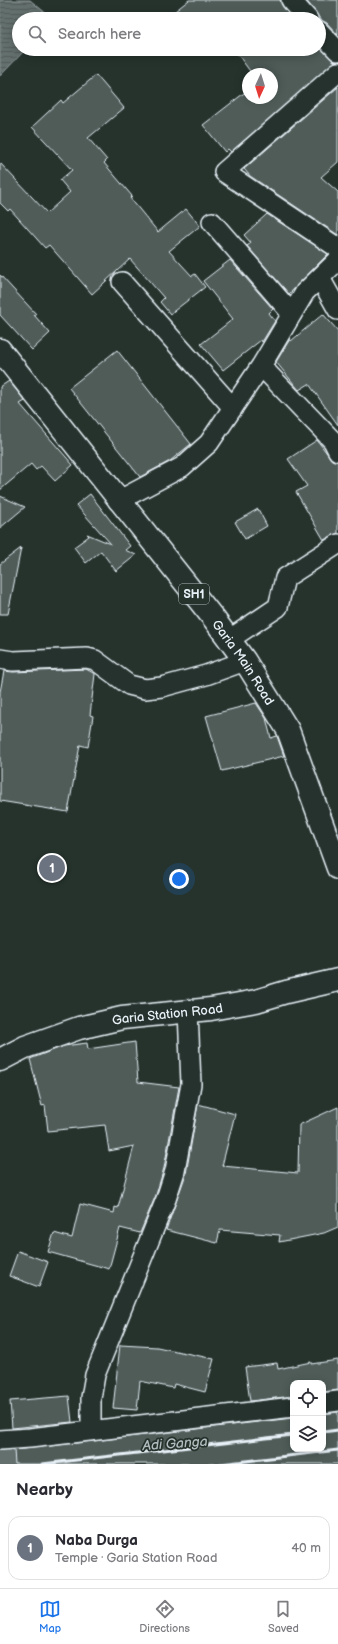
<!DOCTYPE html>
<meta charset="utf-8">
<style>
:root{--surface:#fff;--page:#f2f2f3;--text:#2b2b33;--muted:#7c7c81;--line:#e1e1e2;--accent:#1a73e8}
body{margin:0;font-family:"Balsamiq Sans",sans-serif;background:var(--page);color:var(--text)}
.controls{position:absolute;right:12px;bottom:12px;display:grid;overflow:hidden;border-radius:8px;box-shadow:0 2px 10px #0003}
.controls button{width:36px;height:36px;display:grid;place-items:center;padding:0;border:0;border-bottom:1px solid var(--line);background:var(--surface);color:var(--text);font:20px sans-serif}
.compass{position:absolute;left:242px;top:68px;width:36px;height:36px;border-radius:50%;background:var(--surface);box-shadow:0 2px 10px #0003;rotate:184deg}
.you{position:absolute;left:179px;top:879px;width:14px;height:14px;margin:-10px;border:3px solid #fff;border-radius:50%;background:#1a73e8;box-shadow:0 0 0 6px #1a73e833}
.badge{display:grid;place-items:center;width:26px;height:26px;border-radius:50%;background:var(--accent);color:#fff;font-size:13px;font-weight:700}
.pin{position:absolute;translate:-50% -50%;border:2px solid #fff;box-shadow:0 1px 4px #0006}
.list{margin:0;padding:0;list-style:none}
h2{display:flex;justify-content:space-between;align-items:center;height:52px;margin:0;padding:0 16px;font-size:17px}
h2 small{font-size:13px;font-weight:400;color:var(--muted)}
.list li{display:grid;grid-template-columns:26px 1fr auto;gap:12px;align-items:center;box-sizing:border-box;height:64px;margin:0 8px 8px;padding:0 8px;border:1px solid var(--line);border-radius:12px}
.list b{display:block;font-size:15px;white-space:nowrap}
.list p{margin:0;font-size:13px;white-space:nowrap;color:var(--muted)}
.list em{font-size:13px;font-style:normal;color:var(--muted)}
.icon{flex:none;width:22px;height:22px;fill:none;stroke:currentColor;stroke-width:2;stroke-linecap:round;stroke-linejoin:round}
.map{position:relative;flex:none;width:338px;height:1464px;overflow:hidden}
.search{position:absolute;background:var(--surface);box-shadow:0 2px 10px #0003;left:12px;right:12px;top:12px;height:44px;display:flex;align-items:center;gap:10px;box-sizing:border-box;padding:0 14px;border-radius:22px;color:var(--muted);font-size:15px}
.sheet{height:124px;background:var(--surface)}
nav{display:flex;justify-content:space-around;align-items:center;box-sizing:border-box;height:56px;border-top:1px solid var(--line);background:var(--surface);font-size:11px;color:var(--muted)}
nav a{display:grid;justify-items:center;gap:2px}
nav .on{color:var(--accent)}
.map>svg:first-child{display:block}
</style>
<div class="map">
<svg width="338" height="1464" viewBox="0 0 338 1464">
<defs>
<pattern id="water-rules" width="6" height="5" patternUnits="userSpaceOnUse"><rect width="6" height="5" fill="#636f6d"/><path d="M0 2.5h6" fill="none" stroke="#535a5a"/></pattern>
</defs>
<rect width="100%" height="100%" fill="#26332d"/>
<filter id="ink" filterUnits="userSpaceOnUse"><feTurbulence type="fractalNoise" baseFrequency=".025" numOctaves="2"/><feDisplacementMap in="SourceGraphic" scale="8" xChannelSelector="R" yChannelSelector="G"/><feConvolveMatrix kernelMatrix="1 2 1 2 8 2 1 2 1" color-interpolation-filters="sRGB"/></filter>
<g filter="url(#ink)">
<!-- water -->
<path fill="url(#water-rules)" stroke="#98a3a5" d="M 0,0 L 30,0 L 53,19 L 19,19 L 19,49 L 26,49 L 0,76 Z"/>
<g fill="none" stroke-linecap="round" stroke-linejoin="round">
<!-- river -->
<path stroke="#636f6d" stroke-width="38" d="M 10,1464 L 67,1456"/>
</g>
<!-- building -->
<path fill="#505c59" stroke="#e8f1f8" d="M 189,0 L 280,0 L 283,7 L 288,13 L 279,19 L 165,19 Z
M 306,0 L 338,0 L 338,35 L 327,23 L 321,20 Z
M 234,49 L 321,49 L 335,62 L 231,152 L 228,149 L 225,152 L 203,125 L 248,90 L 248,98 L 272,98 L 272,74 L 252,74 Z
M 96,75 L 124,108 L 88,138 L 107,160 L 104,163 L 132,196 L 130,198 L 158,232 L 186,209 L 200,226 L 169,251 L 192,276 L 195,274 L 205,287 L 170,314 L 160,302 L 164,298 L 130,259 L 92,294 L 49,245 L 45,248 L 10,209 L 8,211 L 0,203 L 0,163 L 47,213 L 70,192 L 60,180 L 72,170 L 32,127 L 61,100 L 63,103 Z
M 338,87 L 338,162 L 321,177 L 338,192 L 338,235 L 250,176 L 244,169 Z
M 267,214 L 328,254 L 289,294 L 247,246 L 251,243 L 244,235 Z
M 230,260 L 273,309 L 269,313 L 275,321 L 262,342 L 261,340 L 223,370 L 201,344 L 233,319 L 203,281 Z
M 0,275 L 36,314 L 34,315 L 50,333 L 32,350 L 0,315 Z
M 323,314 L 338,331 L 338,425 L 309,384 L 299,390 L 276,362 L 290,339 L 291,341 Z
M 117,350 L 191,444 L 170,461 L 140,477 L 69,388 Z
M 9,381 L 25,401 L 20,404 L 73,465 L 55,481 L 41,466 L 36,470 L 31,464 L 0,490 L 0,387 Z
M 317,440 L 332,460 L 338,462 L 338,533 L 324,540 L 296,492 L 307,486 L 288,459 Z
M 90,494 L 130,546 L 125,550 L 136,555 L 116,571 L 101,551 L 86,563 L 74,547 L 89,536 L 87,534 L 111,544 L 76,505 Z
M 0,496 L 25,507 L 0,528 Z
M 258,509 L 267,526 L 245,539 L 235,522 Z
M 21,548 L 8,614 L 0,614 L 0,564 Z
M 86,669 L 95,674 L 90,715 L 93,716 L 88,747 L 80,745 L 68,812 L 0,801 L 0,692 L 4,671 L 13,672 Z
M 256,703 L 266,718 L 271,738 L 277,736 L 284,756 L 222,771 L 206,716 Z
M 135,1042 L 138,1082 L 179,1087 L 164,1168 L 156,1195 L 140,1233 L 120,1228 L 109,1269 L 48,1252 L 54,1233 L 72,1238 L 80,1204 L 114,1213 L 115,1207 L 118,1208 L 134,1146 L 109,1151 L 105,1125 L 48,1131 L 45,1105 L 42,1106 L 30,1059 L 64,1046 L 87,1043 L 88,1049 Z
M 198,1104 L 235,1114 L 222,1166 L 298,1173 L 299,1125 L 338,1107 L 338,1227 L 324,1233 L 279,1242 L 280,1235 L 220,1230 L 217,1243 L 166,1230 L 186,1174 Z
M 18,1251 L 48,1262 L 39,1287 L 9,1276 Z
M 120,1345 L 157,1347 L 214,1359 L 205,1392 L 174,1384 L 173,1388 L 140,1381 L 137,1410 L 113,1408 Z
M 338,1360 L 338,1390 L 323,1392 L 323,1383 L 293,1383 L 293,1396 L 250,1401 L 245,1367 L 277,1363 L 278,1369 L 311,1362 L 311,1364 Z
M 69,1396 L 72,1422 L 12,1428 L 10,1401 Z
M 338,1412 L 338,1464 L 15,1464 L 14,1450 L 293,1418 L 293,1449 L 323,1449 L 323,1414 Z"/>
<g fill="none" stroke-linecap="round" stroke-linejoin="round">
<!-- street casing -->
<g stroke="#e8f1f8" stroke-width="22">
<path id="street" d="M 291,0 L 308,19
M 319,31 L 338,51
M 338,72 L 224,172 L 338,248
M 212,222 L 292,314
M 320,278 L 338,310
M 122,282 L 233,408
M 261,366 L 333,441 L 338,451
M 118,501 L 182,467 L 209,443 L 261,366 L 305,292 L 338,260
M 230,639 L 278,607 L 285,578 L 338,544
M 0,659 L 13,661 L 87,658 L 95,660 L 129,685 L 145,689 L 162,687 L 206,675 L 245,661
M 323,1403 L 338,1401
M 91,1431 L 91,1398 L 95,1375 L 166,1199 L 175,1171 L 191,1084 L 188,1011
M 0,1440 L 30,1438 L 293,1407"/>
</g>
<!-- secondary casing -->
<g stroke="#e8f1f8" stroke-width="25">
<g id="secondary">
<path id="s1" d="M 0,1060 L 25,1047 L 79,1028 L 122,1018 L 211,1009 L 256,1001 L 286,992 L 338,980"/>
</g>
</g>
<!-- primary casing -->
<g stroke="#e8f1f8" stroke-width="25">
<g id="primary">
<path id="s2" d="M 0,350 L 214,619 L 245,661 L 288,730 L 338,868"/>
</g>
</g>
<!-- street -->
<use href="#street" stroke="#26332d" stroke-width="19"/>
<!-- secondary -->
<use href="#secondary" stroke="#26332d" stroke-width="22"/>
<!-- primary -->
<use href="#primary" stroke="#26332d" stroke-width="22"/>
<!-- rail -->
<path stroke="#e8f1f8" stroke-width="3" d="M 323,1432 L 338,1430
M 42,1464 L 293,1435
M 220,1464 L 338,1450"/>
</g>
</g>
<g text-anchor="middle" stroke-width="3.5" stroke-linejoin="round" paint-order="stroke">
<!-- shield labels -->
<rect fill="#26332d" stroke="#aeb8bb" stroke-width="1" x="179" y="584" width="30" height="20" rx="3"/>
<g font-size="12" font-weight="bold" fill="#e8f1f8">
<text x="194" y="598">SH1</text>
</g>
<!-- street labels -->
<g font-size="13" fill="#e8f1f8" stroke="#26332d">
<text dy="5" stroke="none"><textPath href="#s2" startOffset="396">Garia Main Road</textPath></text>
<text dy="5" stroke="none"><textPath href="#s1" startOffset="175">Garia Station Road</textPath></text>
</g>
<!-- water labels -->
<g font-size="14" font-style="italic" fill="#b3bdc0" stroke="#26332d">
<text transform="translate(175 1443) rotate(-4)" y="5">Adi Ganga</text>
</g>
</g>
</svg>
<div class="controls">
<button><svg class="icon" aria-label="locate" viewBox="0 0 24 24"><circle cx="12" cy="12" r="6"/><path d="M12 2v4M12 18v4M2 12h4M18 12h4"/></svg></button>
<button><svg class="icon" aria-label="layers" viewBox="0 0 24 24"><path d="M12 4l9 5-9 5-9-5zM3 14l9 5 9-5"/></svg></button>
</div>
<svg class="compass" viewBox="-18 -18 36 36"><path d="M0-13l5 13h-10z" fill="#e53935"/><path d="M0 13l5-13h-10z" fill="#7c7c81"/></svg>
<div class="you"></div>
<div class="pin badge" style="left:52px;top:868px;background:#6b7280">1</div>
<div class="search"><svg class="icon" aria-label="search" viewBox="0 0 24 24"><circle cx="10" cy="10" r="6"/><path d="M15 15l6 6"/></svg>Search here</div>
</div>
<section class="sheet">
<h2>Nearby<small></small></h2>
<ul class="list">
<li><span class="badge" style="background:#6b7280">1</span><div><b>Naba Durga</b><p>Temple · Garia Station Road</p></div><em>40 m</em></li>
</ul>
</section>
<nav>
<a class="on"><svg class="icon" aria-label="map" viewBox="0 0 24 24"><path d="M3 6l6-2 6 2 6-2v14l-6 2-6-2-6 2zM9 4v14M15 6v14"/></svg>Map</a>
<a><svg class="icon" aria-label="directions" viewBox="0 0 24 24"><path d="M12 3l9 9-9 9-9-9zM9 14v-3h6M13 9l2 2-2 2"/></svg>Directions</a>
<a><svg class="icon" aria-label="saved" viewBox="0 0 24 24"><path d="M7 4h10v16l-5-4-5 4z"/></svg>Saved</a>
</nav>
